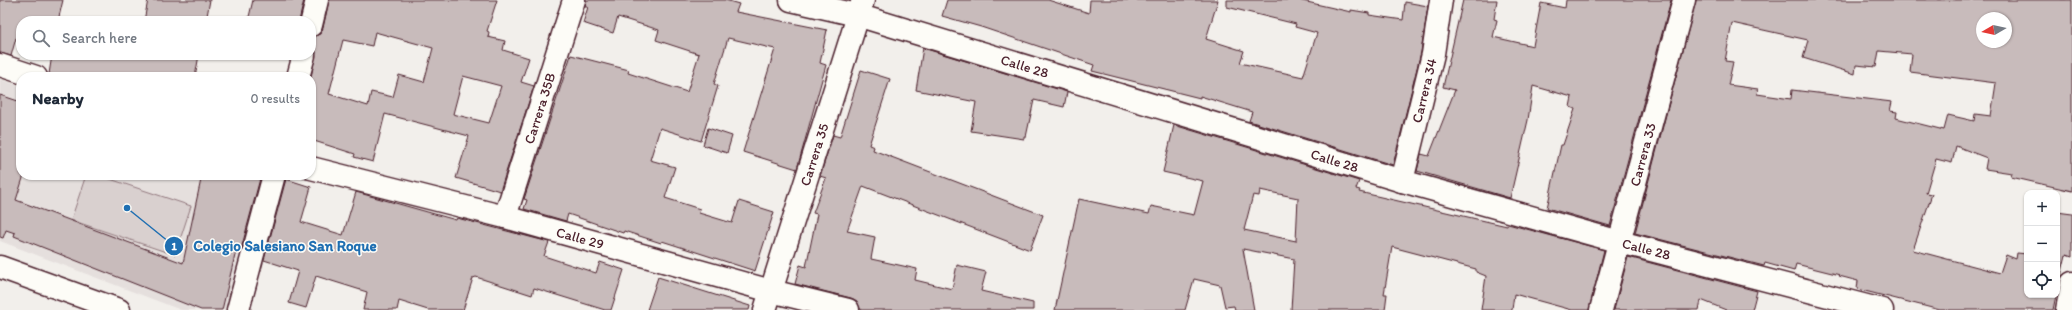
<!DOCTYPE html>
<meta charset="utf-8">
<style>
:root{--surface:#fff;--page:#f6f6f7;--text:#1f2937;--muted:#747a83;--line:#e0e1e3}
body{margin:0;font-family:Itim,sans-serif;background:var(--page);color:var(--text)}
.controls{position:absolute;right:12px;bottom:12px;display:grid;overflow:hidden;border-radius:8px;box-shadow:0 1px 3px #0004}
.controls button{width:36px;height:36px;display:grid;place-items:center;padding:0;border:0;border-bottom:1px solid var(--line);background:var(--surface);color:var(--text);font:20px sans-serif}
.compass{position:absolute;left:1976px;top:12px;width:36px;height:36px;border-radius:50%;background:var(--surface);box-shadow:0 1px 3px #0004;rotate:261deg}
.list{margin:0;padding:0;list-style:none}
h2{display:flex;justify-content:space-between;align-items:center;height:52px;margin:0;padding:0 16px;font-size:17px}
h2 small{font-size:13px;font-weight:400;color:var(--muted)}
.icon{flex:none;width:22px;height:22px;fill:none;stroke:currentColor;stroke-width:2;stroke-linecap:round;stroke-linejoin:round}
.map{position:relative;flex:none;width:2072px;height:310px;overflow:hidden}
.search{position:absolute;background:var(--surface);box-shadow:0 1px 3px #0004;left:16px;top:16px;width:300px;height:44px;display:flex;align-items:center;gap:10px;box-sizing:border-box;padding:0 14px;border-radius:16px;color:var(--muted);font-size:15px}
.panel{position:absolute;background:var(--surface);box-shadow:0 1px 3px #0004;left:16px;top:72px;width:300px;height:108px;border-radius:16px}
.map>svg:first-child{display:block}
</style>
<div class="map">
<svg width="2072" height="310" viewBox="0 0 2072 310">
<rect width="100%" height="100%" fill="#f2efeb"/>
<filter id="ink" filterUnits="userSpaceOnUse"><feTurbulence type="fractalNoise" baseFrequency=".025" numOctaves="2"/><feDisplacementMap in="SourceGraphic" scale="8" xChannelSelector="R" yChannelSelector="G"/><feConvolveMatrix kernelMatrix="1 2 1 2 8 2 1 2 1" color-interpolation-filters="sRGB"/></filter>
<g filter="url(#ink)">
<!-- built -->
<path fill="#e5dfdd" d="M 0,79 L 21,86 L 21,175 L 263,175 L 228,310 L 181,310 L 0,241 Z"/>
<!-- green -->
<path fill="#d9d0cf" stroke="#92787d" d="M 86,175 L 98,175 L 191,206 L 175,255 L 71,220 Z"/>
<!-- building -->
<path fill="#c8bbbb" stroke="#4a1f2b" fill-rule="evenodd" d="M 0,0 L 63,0 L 58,21 L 21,21 L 21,39 L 16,38 L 11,56 L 0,53 Z
M 148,0 L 210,0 L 206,21 L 144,21 Z
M 253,0 L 304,0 L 299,21 L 248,21 Z
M 329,0 L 497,0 L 487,31 L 489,32 L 488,37 L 505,41 L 503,50 L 529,58 L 521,82 L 534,86 L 500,191 L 456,178 L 469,136 L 385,114 L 373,162 L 354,157 L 355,154 L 311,140 L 311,77 L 316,52 L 311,45 L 311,37 L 320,34 L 323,28 ZM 375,32 L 433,48 L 424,82 L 399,75 L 393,97 L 371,92 L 368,106 L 329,94 L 343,40 L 372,46 ZM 463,76 L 501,86 L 489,123 L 453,114 Z
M 586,0 L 725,0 L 739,4 L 736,12 L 827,30 L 820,63 L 826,65 L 797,169 L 743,152 L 775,49 L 728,38 L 714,84 L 718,86 L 701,141 L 660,128 L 650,160 L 675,167 L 665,198 L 700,209 L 699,213 L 732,223 L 739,201 L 774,212 L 755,271 L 662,241 L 661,243 L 624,231 L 623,233 L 568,214 L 566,221 L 524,209 L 527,200 L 524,199 L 571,55 L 629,70 L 628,73 L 687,92 L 699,54 L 656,40 L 659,30 L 618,17 L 613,33 L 583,23 L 588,7 L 585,7 Z
M 947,0 L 1048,0 L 1089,13 L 1090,0 L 1218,0 L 1206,39 L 1244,51 L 1240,63 L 1303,77 L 1317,33 L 1295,27 L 1296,24 L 1227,7 L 1227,0 L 1298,0 L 1351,12 L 1351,10 L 1369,13 L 1369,15 L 1403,20 L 1405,2 L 1428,6 L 1421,52 L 1393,165 L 1249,121 L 1252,112 L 1200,96 L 1200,98 L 1092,71 L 1094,65 L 981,27 L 942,16 Z
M 1463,0 L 1497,0 L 1494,19 L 1497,20 L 1493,37 L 1533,46 L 1541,3 L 1565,8 L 1566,0 L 1671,0 L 1610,226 L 1547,208 L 1561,145 L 1563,145 L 1575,109 L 1570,107 L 1572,97 L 1533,86 L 1528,120 L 1510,198 L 1417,171 L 1421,154 L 1429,156 L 1455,90 L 1443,87 Z
M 1696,0 L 2072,0 L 2072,191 L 2011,177 L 2012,173 L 1985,169 L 1987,158 L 1956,146 L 1952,163 L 1936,159 L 1926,193 L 1932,194 L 1913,250 L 2000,273 L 2006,255 L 2016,259 L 2017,253 L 2027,254 L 2027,295 L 2056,295 L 2053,310 L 1940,310 L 1857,289 L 1858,281 L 1839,276 L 1840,275 L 1796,264 L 1794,271 L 1765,263 L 1764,266 L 1635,233 ZM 1982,18 L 2006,18 L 2006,42 L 1982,42 ZM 1732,23 L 1808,40 L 1803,58 L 1855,74 L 1856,65 L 1876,67 L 1879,51 L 1912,54 L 1910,72 L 1996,83 L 1991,116 L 1975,114 L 1974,121 L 1948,115 L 1944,130 L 1896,118 L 1897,112 L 1890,111 L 1892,102 L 1792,90 L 1791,99 L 1757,94 L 1758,89 L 1728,85 L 1733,62 L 1725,61 Z
M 923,48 L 1067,92 L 1064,107 L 1034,100 L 1026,137 L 1024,137 L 1024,139 L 971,131 L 976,102 L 916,90 Z
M 52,55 L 199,55 L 195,77 L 66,77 L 49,74 Z
M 861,70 L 890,79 L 869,145 L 874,147 L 873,150 L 1043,215 L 1030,250 L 863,186 L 847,231 L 875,237 L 871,259 L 917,269 L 915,280 L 952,289 L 957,265 L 986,272 L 981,291 L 1033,303 L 1033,310 L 863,310 L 860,309 L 857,301 L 851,298 L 795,284 L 800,265 L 806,267 L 817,214 L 813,213 L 826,178 L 820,176 L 833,135 L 840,137 Z
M 0,95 L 21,102 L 21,175 L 24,175 L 16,200 L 183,263 L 202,175 L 261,175 L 240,253 L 236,251 L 222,310 L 201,310 L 14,236 L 15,233 L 6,230 L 3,238 L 0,237 Z
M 1174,125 L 1359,181 L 1356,189 L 1360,190 L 1359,192 L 1507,226 L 1508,224 L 1604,250 L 1589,310 L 1572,310 L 1514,294 L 1512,310 L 1481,310 L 1486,276 L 1476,272 L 1476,269 L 1392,247 L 1384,294 L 1387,294 L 1385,310 L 1291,310 L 1294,259 L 1243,249 L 1254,310 L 1235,310 L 1234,306 L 1225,307 L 1220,285 L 1194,279 L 1185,310 L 1055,310 L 1079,199 L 1149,214 L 1151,206 L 1194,215 L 1203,181 L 1163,172 ZM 1260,190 L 1298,198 L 1296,241 L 1244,230 L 1253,195 L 1259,196 Z
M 708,128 L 732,136 L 727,153 L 703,145 Z
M 286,179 L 311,187 L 301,222 L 343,235 L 356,192 L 456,220 L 457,218 L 549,242 L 544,256 L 596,273 L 600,262 L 624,270 L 611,310 L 605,310 L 534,288 L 532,295 L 476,277 L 473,278 L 463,310 L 428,310 L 399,301 L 397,310 L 363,310 L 367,292 L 316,276 L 306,308 L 289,303 L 298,271 L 264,260 Z
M 2057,212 L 2072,214 L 2072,257 L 2066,255 L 2057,292 Z
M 1628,257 L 1757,291 L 1752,310 L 1726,310 L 1701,300 L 1699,310 L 1614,310 Z
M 658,277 L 750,306 L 749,310 L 647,310 Z"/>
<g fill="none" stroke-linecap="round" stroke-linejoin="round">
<!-- minor casing -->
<g stroke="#4a1f2b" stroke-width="25">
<g id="minor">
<path id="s1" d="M 791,0 L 857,15 L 1402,181 L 1620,242 L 1882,310"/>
<path d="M 311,25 L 317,0"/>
<path d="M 0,65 L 36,77"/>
<path d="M 298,77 L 304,55"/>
<path id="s2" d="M 311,168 L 505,217 L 771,291 L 848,310"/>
<path id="s3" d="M 1402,181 L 1433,54 L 1441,0"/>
<path id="s4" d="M 505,217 L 574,0"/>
<path d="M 238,310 L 274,175"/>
<path id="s5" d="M 765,310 L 863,0"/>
<path id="s6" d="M 1601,310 L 1684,0"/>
<path d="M 2067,310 L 2072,283"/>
</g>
</g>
<!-- highway casing -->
<g stroke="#4a1f2b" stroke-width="25">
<path id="highway" d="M 0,267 L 119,310"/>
</g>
<!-- minor -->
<use href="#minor" stroke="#fdfcf7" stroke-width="22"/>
<!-- highway -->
<use href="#highway" stroke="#fdfcf7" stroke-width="22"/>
</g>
</g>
<g text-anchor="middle" stroke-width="3" stroke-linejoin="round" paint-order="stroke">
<!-- street labels -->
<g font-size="14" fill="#4a1f2b" stroke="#fdfcf7">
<text dy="5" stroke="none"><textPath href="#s1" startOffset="243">Calle 28</textPath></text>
<text dy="5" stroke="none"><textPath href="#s3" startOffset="93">Carrera 34</textPath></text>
<text dy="5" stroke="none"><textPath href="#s4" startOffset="114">Carrera 35B</textPath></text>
<text dy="5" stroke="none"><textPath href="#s5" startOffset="163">Carrera 35</textPath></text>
<text dy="5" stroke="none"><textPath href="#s6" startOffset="161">Carrera 33</textPath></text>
<text dy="5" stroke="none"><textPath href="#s1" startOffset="567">Calle 28</textPath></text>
<text dy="5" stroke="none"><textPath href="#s2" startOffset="278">Calle 29</textPath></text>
<text dy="5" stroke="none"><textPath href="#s1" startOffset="891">Calle 28</textPath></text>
</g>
</g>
<!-- callouts -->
<path fill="none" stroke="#1f6fb2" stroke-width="1.5" d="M127 208L174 246"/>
<g fill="#1f6fb2" stroke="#fdfcf7" stroke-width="1.5">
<circle cx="127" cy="208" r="4"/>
<circle cx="174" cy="246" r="10"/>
</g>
<g font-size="12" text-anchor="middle" font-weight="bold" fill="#fff">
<text x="174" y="250">1</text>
</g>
<g font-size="15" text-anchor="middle" font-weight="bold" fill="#1f6fb2" stroke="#fdfcf7" stroke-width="3" stroke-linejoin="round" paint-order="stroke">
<text x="285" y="251">Colegio Salesiano San Roque</text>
</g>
</svg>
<div class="controls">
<button>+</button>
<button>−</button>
<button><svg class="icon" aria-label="locate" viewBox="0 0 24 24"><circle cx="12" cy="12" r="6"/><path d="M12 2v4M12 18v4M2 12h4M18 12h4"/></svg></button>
</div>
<svg class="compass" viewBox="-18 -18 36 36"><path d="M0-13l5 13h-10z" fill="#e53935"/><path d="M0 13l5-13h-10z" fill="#747a83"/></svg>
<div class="search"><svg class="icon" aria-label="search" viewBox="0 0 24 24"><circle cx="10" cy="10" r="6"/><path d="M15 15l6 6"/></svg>Search here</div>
<section class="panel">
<h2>Nearby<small>0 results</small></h2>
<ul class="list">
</ul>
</section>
</div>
